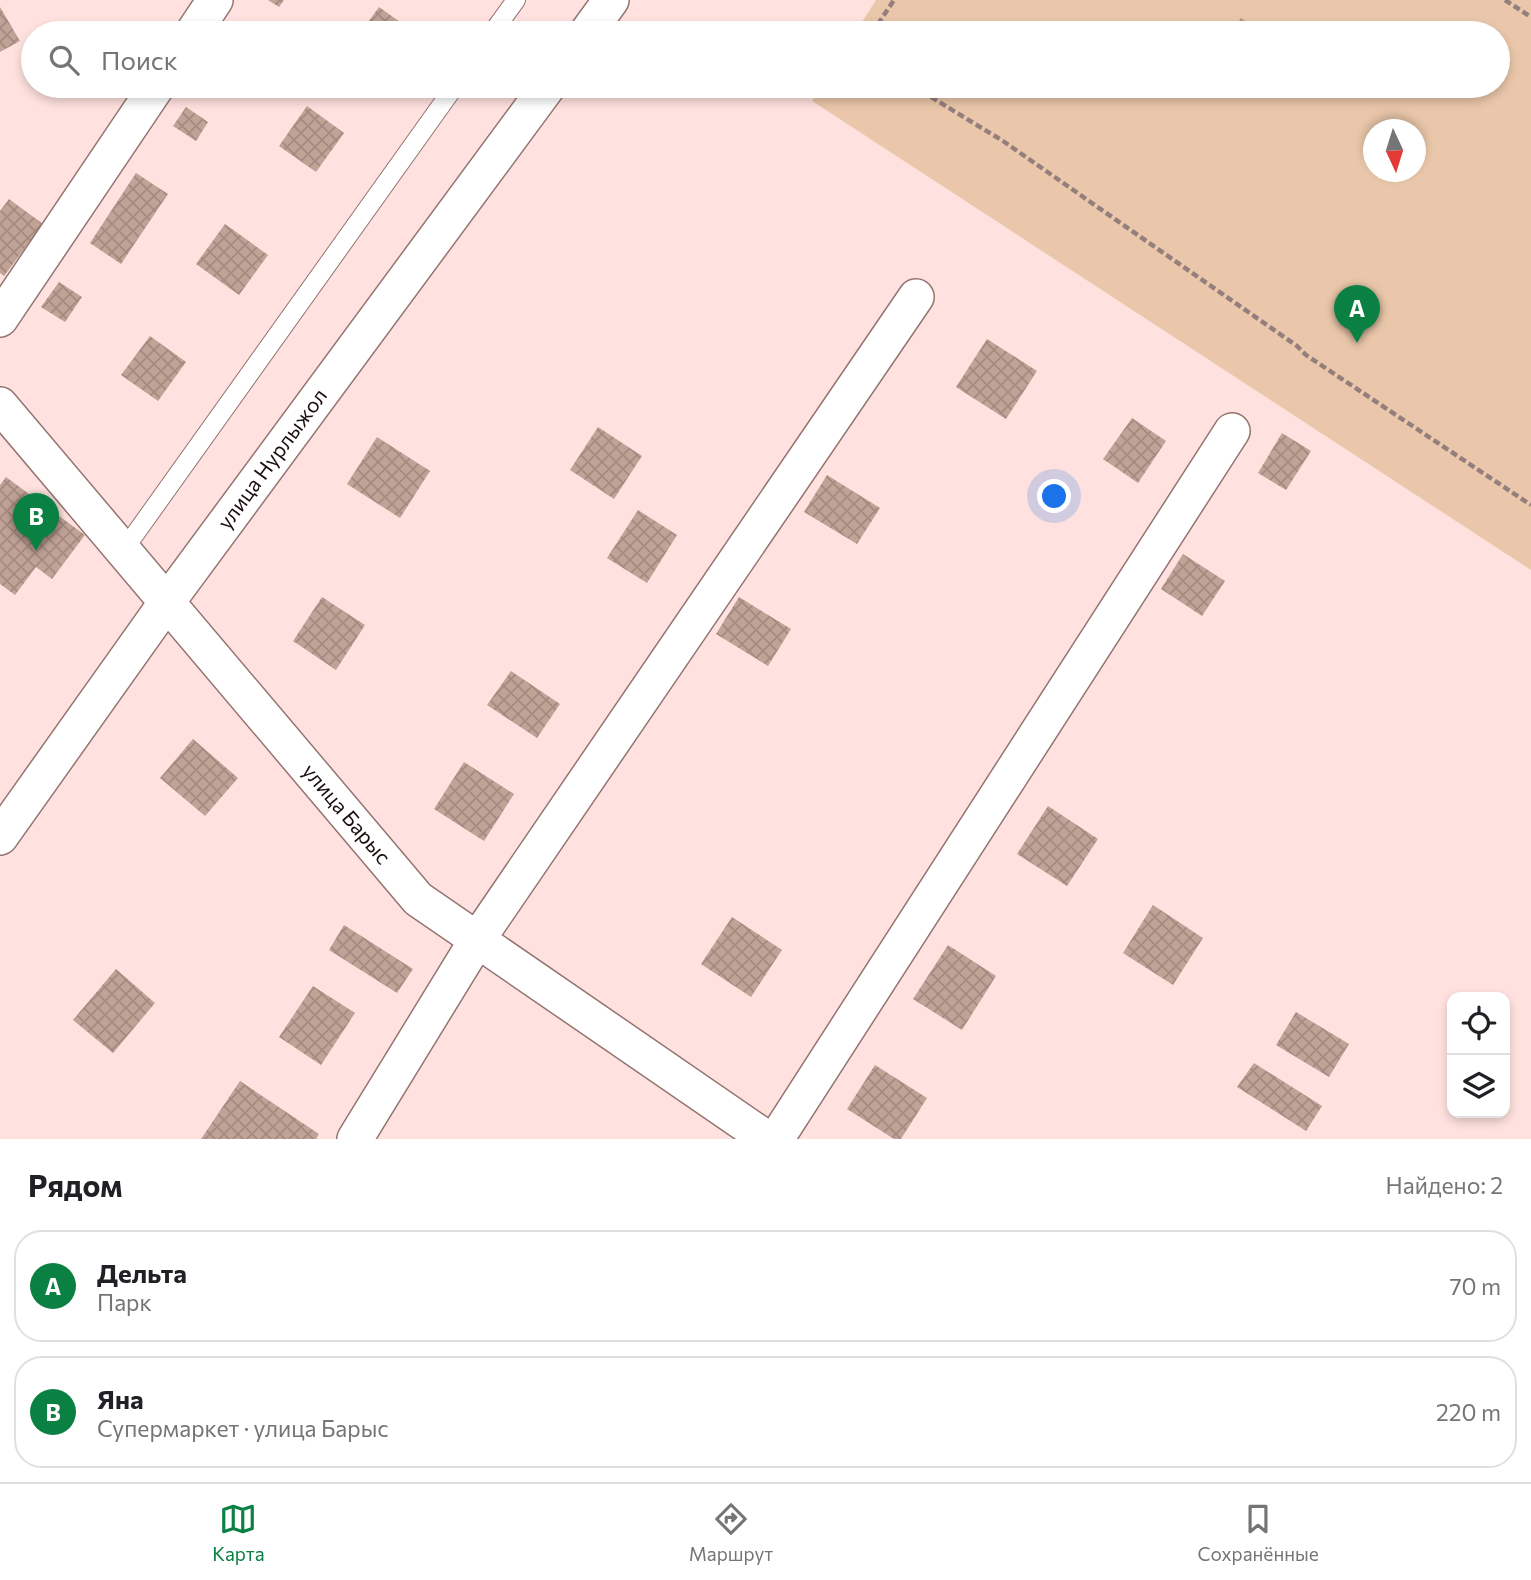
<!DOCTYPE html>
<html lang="ru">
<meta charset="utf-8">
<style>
:root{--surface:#fff;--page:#f6f6f6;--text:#202124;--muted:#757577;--line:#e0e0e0;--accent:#0b8043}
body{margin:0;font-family:Commissioner,sans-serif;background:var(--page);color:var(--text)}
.controls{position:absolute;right:21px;bottom:21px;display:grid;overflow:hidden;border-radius:14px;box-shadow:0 4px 10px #0003}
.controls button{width:63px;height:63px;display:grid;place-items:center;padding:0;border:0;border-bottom:2px solid var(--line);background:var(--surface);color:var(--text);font:35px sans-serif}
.compass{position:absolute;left:1363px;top:119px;width:63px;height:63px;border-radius:50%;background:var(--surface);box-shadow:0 4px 10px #0003;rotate:176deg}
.you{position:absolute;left:1055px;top:497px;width:24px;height:24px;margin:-18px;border:5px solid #fff;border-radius:50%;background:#1a73e8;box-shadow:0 0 0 10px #1a73e833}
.badge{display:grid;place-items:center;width:46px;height:46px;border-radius:50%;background:var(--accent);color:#fff;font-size:23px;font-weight:700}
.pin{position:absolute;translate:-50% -58px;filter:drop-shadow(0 2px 4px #0008)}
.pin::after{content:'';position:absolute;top:37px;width:24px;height:21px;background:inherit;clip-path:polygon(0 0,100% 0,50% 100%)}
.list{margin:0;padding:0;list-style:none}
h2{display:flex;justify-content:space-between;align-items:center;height:91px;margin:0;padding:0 28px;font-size:30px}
h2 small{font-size:23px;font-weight:400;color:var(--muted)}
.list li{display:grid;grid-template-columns:46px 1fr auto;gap:21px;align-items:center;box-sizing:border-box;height:112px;margin:0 14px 14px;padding:0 14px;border:2px solid var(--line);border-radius:28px}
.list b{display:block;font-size:26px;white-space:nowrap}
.list p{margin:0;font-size:23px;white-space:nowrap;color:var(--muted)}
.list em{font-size:23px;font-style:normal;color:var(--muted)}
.icon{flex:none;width:38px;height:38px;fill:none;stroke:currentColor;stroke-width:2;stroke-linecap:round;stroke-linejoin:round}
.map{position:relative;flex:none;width:1531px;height:1139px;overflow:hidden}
.search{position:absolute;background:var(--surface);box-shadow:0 4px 10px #0003;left:21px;right:21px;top:21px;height:77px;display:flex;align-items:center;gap:18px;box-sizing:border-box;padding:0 24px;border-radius:38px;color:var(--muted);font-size:26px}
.sheet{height:343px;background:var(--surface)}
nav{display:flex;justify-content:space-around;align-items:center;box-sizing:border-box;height:98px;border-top:2px solid var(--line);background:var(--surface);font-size:19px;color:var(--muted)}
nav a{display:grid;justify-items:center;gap:4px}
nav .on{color:var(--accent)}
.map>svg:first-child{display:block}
</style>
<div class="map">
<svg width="1531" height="1139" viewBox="0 0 1531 1139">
<defs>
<pattern id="building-cross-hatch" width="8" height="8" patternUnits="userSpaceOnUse" patternTransform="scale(1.75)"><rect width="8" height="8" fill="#c0a296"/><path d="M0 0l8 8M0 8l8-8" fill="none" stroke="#a48a80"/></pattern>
</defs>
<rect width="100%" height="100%" fill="#ffe2df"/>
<!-- garden -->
<path fill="#eac7aa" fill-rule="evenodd" d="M 876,0 L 1531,0 L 1531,570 L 812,101 L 822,86 L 1498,86 L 1498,33 L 855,33 ZM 1374,130 L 1416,130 L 1416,172 L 1374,172 Z"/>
<!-- building -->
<path fill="url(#building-cross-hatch)" d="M 268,0 L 284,0 L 279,7 Z
M 0,7 L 20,41 L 0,52 Z
M 379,7 L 407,27 L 402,33 L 360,33 Z
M 1241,18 L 1265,33 L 1232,33 Z
M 307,106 L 344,133 L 316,172 L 279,146 Z
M 186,107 L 208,122 L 196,141 L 173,126 Z
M 136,173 L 168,194 L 121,264 L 90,243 Z
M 9,199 L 43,224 L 4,276 L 0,273 L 0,211 Z
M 225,224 L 268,255 L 239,295 L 196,264 Z
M 59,282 L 82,297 L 65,322 L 41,307 Z
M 150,336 L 186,362 L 158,401 L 121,375 Z
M 987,339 L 1037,371 L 1006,419 L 956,387 Z
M 1132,418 L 1166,441 L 1138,483 L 1103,459 Z
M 598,427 L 642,456 L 614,499 L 570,470 Z
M 1282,433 L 1311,451 L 1286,490 L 1258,473 Z
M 377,437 L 430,471 L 400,518 L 347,484 Z
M 827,475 L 880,508 L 857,544 L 804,512 Z
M 6,477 L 85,535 L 52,579 L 36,567 L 15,595 L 0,584 L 0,485 Z
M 638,510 L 677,535 L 647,583 L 607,558 Z
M 1183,554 L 1225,581 L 1202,616 L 1161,589 Z
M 322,597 L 365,625 L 336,670 L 293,641 Z
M 739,597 L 791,629 L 768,666 L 716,634 Z
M 511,671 L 560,704 L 537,738 L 487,705 Z
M 193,739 L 238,778 L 205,816 L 160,778 Z
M 464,762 L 514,794 L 484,841 L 434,809 Z
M 1048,806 L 1098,839 L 1067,886 L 1017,854 Z
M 1153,905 L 1203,938 L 1173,985 L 1123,953 Z
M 732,917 L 782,950 L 751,997 L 701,964 Z
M 344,925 L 413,969 L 397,993 L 329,950 Z
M 948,945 L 996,976 L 962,1030 L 913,999 Z
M 116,969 L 155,1003 L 113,1053 L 73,1020 Z
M 313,986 L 355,1013 L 321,1065 L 279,1037 Z
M 1296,1012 L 1349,1044 L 1329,1077 L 1276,1045 Z
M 1254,1063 L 1322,1106 L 1306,1131 L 1237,1087 Z
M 875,1065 L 927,1098 L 901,1139 L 894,1139 L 847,1109 Z
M 240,1081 L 319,1134 L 316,1139 L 201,1139 Z"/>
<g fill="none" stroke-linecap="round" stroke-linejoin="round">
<!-- lane casing -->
<g stroke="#937471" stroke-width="20">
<path id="lane" d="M 492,33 L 516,0
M 123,551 L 455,86"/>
</g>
<!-- street casing -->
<g stroke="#937471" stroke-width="38">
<g id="street">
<path d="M 193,33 L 215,0"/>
<path d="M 587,33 L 611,0"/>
<path d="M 0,319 L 157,86"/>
<path id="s1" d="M 0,405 L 418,899 L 767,1139"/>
<path id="s2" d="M 0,837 L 167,602 L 548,86"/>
<path d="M 355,1139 L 477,940 L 916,297"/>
<path d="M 776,1139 L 1232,431"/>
</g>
</g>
<!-- path -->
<path stroke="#947f7d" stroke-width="4.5" stroke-dasharray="7 3.5" stroke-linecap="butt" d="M 1505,0 L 1531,17
M 872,33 L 894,0
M 913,86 L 1003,141 L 1297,346 L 1306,355 L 1531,505"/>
<!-- lane -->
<use href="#lane" stroke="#fff" stroke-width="18"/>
<!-- street -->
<use href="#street" stroke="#fff" stroke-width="35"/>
</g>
<g text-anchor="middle" stroke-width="7" stroke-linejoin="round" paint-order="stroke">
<!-- street labels -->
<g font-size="21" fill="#1b0f0e" stroke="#fff">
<text dy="7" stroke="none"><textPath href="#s2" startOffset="466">улица Нурлыжол</textPath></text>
<text dy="7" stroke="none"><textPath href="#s1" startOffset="536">улица Барыс</textPath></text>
</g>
</g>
</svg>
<div class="controls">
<button><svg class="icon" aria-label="locate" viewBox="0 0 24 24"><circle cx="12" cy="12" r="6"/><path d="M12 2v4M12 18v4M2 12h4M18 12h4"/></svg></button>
<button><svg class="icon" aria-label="layers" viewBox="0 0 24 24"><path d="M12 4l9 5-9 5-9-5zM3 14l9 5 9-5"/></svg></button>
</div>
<svg class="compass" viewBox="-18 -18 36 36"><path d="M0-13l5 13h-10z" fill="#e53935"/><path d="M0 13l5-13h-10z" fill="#757577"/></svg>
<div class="you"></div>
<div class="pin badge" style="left:1357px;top:343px">A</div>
<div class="pin badge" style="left:36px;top:551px">B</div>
<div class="search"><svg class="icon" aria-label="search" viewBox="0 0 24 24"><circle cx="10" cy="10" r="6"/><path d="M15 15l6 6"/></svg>Поиск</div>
</div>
<section class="sheet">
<h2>Рядом<small>Найдено: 2</small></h2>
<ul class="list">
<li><span class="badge">A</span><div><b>Дельта</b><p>Парк</p></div><em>70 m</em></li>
<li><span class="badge">B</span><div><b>Яна</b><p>Супермаркет · улица Барыс</p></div><em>220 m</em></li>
</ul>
</section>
<nav>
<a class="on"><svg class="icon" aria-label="map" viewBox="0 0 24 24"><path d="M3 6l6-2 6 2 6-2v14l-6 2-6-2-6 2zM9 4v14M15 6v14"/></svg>Карта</a>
<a><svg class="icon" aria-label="directions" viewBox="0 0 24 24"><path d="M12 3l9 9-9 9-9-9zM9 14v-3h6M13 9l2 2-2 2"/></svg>Маршрут</a>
<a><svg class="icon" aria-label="saved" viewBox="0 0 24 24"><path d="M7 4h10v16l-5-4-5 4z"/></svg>Сохранённые</a>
</nav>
